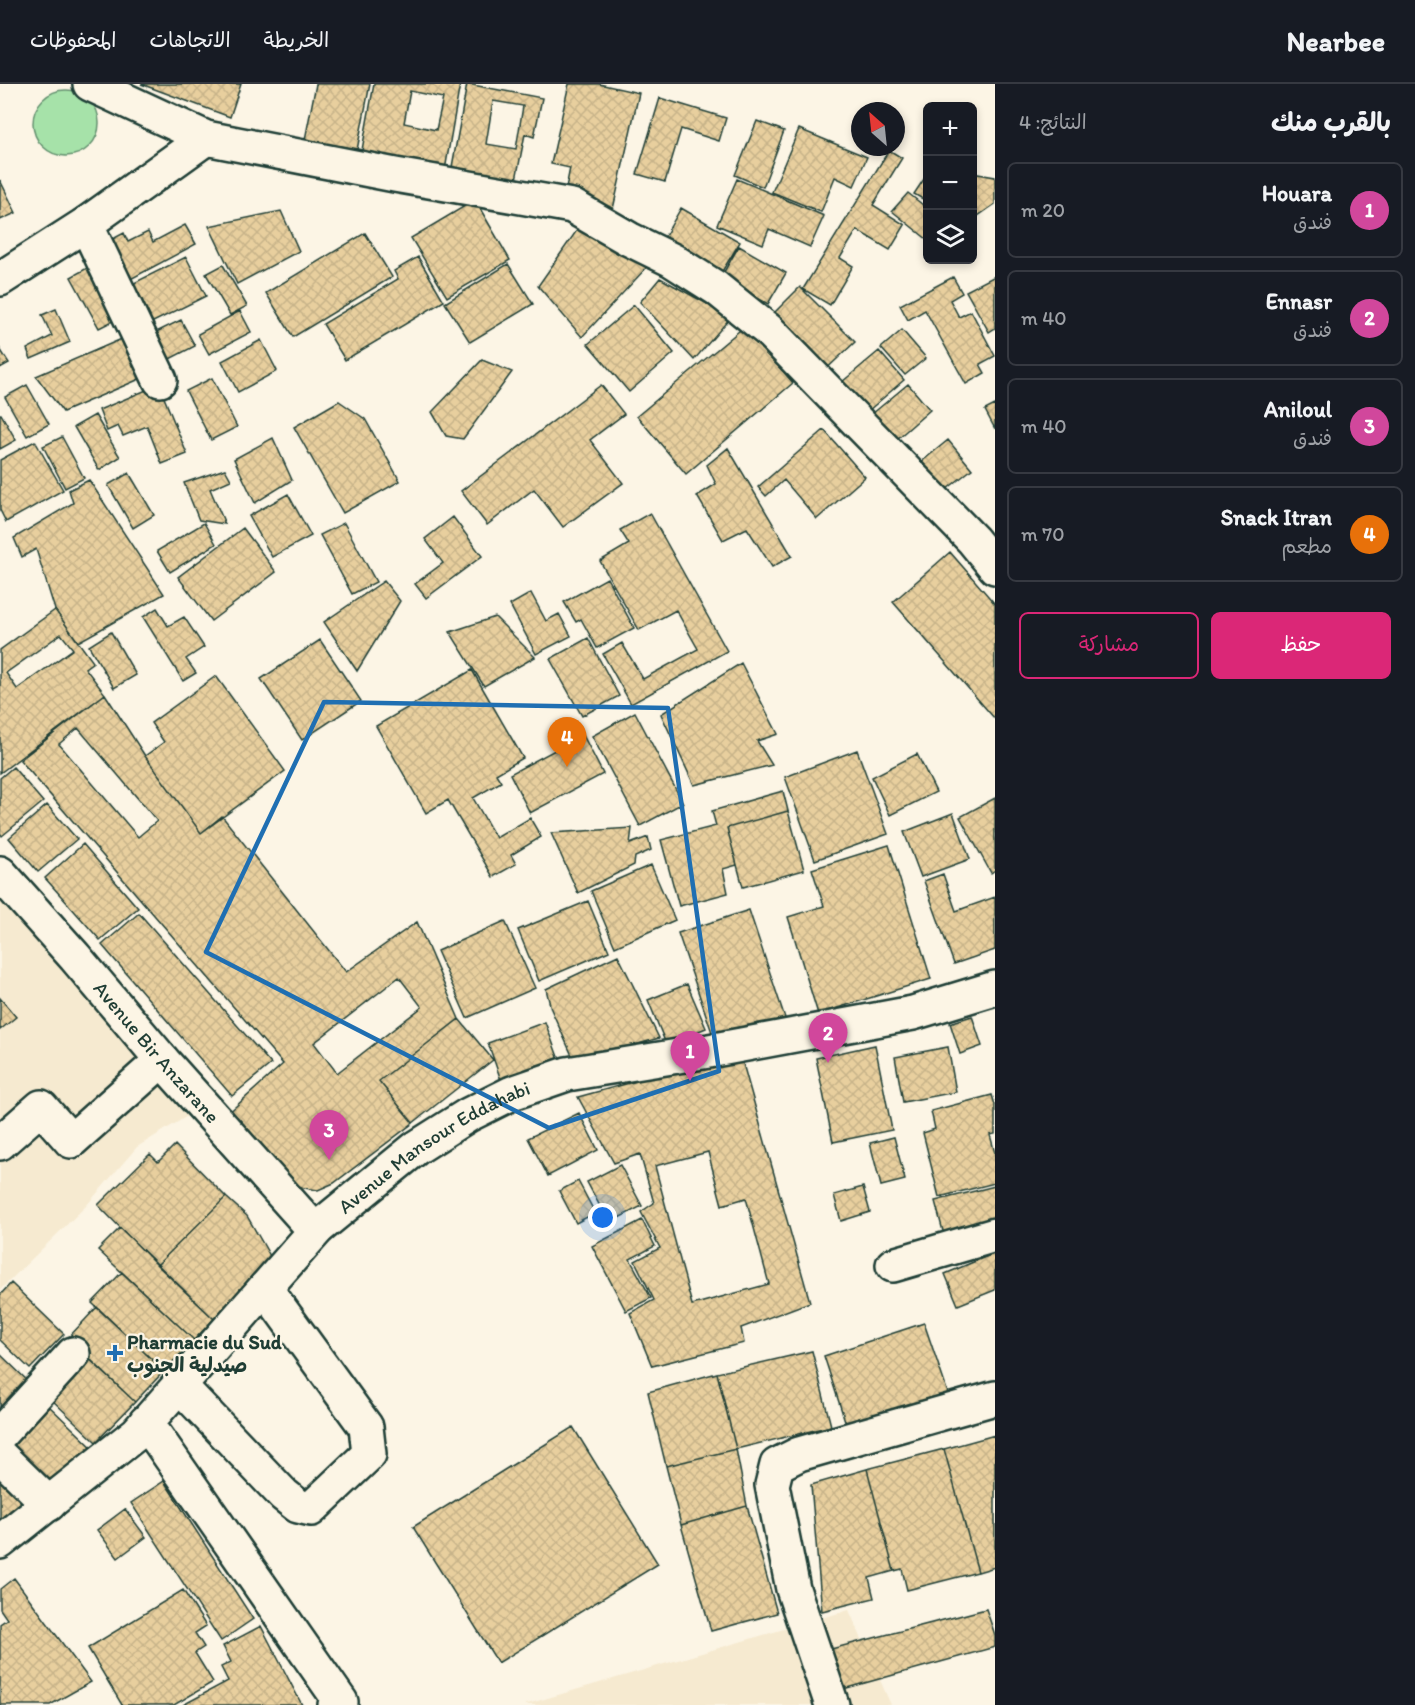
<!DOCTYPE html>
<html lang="ar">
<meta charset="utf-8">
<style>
:root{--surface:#171b24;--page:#20242c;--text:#f1f3f6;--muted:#9ea1a6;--line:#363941;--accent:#db2777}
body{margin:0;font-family:Itim,"Playpen Sans Arabic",sans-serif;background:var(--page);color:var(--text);direction:rtl}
.controls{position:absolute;right:18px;top:18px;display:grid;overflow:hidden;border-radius:9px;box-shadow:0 3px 9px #0003}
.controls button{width:54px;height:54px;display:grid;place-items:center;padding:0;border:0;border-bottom:2px solid var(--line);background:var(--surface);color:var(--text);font:30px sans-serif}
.compass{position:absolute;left:851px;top:18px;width:54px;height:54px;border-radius:50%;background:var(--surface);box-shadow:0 3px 9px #0003;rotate:333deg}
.you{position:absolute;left:603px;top:1134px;width:21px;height:21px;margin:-15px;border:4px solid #fff;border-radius:50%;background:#1a73e8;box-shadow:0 0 0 9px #1a73e833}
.badge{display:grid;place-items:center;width:39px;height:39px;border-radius:50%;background:var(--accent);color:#fff;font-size:20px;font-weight:700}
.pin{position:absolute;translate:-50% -50px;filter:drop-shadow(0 2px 3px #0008)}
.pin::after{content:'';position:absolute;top:32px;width:21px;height:18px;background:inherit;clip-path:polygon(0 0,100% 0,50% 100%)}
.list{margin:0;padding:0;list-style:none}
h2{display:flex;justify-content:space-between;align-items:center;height:78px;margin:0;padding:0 24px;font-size:26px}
h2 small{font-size:20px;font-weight:400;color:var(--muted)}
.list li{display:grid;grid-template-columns:39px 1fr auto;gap:18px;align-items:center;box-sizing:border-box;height:96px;margin:0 12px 12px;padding:0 12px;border:2px solid var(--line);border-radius:9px}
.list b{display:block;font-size:22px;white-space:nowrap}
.list p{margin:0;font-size:20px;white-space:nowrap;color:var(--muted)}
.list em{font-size:20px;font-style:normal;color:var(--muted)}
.actions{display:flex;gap:12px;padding:18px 24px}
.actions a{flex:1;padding:14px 0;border:2px solid var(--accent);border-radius:9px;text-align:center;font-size:21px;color:var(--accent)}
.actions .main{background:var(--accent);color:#fff}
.icon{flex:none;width:33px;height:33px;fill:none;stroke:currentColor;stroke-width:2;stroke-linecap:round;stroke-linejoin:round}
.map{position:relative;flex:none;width:995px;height:1621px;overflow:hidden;direction:ltr}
header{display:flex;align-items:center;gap:36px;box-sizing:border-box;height:84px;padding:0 30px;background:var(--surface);border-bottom:2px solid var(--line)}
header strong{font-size:28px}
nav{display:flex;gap:33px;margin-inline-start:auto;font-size:21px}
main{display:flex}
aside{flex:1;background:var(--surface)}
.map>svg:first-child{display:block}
</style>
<header>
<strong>Nearbee</strong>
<nav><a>الخريطة</a><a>الاتجاهات</a><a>المحفوظات</a></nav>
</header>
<main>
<aside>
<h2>بالقرب منك<small>النتائج: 4</small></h2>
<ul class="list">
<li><span class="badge" style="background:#d1479c">1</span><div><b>Houara</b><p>فندق</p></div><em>20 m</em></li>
<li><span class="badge" style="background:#d1479c">2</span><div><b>Ennasr</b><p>فندق</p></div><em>40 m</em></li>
<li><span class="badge" style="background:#d1479c">3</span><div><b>Aniloul</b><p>فندق</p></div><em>40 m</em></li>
<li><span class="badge" style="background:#e8710a">4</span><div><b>Snack Itran</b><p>مطعم</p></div><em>70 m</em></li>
</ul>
<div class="actions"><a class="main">حفظ</a><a>مشاركة</a></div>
</aside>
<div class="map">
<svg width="995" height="1621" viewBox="0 0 995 1621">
<defs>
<pattern id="building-cross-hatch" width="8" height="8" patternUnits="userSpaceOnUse" patternTransform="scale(1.5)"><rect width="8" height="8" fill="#e8cf9e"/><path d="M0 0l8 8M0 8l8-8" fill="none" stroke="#c7b389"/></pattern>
</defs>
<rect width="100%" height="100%" fill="#fcf5e5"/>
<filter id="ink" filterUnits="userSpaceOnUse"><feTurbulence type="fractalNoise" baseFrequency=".0167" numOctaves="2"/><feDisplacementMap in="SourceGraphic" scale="12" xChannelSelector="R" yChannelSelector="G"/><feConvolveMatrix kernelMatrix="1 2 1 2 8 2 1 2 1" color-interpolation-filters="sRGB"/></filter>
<g filter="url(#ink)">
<!-- built -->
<path fill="#f6ead0" d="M 0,808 L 194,1028 L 137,1063 L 86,1122 L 0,1206 Z
M 849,1526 L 891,1621 L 524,1621 Z"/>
<!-- grass -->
<path fill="#a6e2a9" stroke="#62906e" stroke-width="1.5" d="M33 39a33 33 0 1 1 66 0a33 33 0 1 1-66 0Z"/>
<!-- building -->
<path fill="url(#building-cross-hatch)" stroke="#1f3d34" stroke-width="1.5" fill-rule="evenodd" d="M 141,0 L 241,0 L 230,33 Z
M 316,0 L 370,0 L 356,71 L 304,61 Z
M 374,0 L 460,0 L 444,92 L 360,77 ZM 410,7 L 443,14 L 436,46 L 404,39 Z
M 467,0 L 542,14 L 534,53 L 525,50 L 514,106 L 450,94 ZM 493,17 L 523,22 L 516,65 L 486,60 Z
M 569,0 L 599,0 L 639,9 L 613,125 L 564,114 L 570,84 L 551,80 Z
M 660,14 L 726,34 L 719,57 L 681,45 L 665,98 L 637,90 Z
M 757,37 L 784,47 L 763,103 L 735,91 Z
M 799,45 L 867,73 L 854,102 L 835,93 L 821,128 L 772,108 Z
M 889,66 L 902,74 L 873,121 L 905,141 L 890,166 L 857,146 L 840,174 L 853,182 L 830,221 L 803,205 Z
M 928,89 L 928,118 L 914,110 Z
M 972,89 L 995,93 L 995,120 L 972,136 Z
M 737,95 L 824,132 L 810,163 L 769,145 L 763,160 L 717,141 Z
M 0,96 L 16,129 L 0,136 Z
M 908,109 L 928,125 L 928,156 L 892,127 Z
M 475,116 L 510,176 L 447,213 L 411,154 Z
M 681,124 L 740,158 L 718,194 L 660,161 Z
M 281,127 L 299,167 L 237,200 L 209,142 Z
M 582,139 L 648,182 L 582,253 L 538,202 Z
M 185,141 L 196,160 L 125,198 L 105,159 L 124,149 L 128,158 L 148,148 L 153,158 Z
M 365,149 L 392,193 L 293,253 L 266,209 Z
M 739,162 L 786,189 L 768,220 L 721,193 Z
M 186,173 L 206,212 L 147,241 L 128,202 Z
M 418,173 L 444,217 L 345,276 L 323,240 L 398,195 L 394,187 Z
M 508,180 L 533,220 L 470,258 L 445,219 Z
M 223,181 L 247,222 L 230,231 L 206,190 Z
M 89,183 L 117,235 L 99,244 L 71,193 Z
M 995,192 L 995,244 L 989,248 L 966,207 Z
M 953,193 L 962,209 L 950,216 L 959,233 L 971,227 L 995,272 L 980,280 L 985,289 L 966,300 L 925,226 L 908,236 L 900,221 Z
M 660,194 L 731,233 L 694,276 L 640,218 Z
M 800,203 L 855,258 L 820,291 L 766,237 Z
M 634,221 L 674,269 L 629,308 L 588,260 Z
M 56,225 L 70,258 L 31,275 L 27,265 L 52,252 L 42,231 Z
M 240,227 L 251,248 L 209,270 L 198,250 Z
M 181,236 L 195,262 L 162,279 L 148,252 Z
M 745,242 L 793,299 L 686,390 L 637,332 Z
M 902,246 L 926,274 L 905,291 L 881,264 Z
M 124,254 L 142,294 L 63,328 L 36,292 Z
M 261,256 L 277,287 L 238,308 L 222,277 Z
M 0,265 L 9,279 L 0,284 Z
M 879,267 L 904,296 L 861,333 L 836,303 Z
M 482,276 L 512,288 L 463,355 L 446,352 L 432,328 Z
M 212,294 L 237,343 L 211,356 L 186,307 Z
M 908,300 L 930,326 L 889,362 L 866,335 Z
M 27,301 L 49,340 L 27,352 L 5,313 Z
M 601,301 L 624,330 L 590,356 L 623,399 L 563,443 L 534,405 L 487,441 L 461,407 Z
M 156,302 L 160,312 L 163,311 L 187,370 L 162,380 L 147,342 L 123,352 L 118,342 L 107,347 L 99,326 Z
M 339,317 L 365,335 L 400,397 L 343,429 L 294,343 Z
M 995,321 L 995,345 L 985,326 Z
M 0,330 L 1,330 L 16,356 L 0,365 Z
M 95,331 L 120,373 L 99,386 L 74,343 Z
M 824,346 L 865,393 L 817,435 L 784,396 L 766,412 L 758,403 Z
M 62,353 L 84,394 L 65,404 L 43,362 Z
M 273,354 L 292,396 L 255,419 L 234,375 Z
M 948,356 L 972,385 L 937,413 L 914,384 Z
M 35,357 L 63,406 L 6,438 L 0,426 L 0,376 Z
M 728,364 L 792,472 L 772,483 L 747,444 L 723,456 L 697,412 L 716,400 L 707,381 Z
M 225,385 L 231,396 L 210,405 L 225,440 L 199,436 L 184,399 Z
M 129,389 L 154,431 L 133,444 L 108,401 Z
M 89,396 L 164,510 L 78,558 L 55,526 L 36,465 L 22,473 L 14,454 L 73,419 L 69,406 Z
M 288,410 L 311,452 L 272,473 L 249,432 Z
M 650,429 L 727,567 L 631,620 L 603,570 L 622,559 L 643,595 L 698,565 L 676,526 L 639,546 L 600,477 L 629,460 L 620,446 Z
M 453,433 L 482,472 L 426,514 L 415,500 L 443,479 L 425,455 Z
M 204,439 L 216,460 L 170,488 L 157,467 Z
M 344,439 L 376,498 L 352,510 L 320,451 Z
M 243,444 L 276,488 L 211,537 L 178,493 Z
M 950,468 L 995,520 L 995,635 L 893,518 Z
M 607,494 L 634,544 L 597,564 L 581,535 L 576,538 L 564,518 Z
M 384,497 L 400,517 L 357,587 L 324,538 Z
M 531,509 L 546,537 L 559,530 L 571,552 L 536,570 L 510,521 Z
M 157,524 L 168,542 L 184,533 L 204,563 L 186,575 L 196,589 L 183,597 L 143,533 Z
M 55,526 L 93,578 L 85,584 L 105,610 L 0,689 L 0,566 ZM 61,550 L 73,565 L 17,605 L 6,589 Z
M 495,533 L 535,573 L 484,602 L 450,548 Z
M 111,548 L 136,591 L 114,604 L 89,562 Z
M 588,554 L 619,612 L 582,632 L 550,575 Z
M 320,556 L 361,617 L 302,656 L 261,595 Z
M 741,579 L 778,650 L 757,657 L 772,681 L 694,701 L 661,630 Z
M 472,586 L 523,674 L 496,690 L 501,698 L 473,714 L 496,754 L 530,734 L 541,753 L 511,771 L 516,780 L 493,793 L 448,716 L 426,729 L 376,642 Z
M 216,592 L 285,687 L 201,749 L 145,672 L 164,658 L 151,639 Z
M 105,610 L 145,672 L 201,749 L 222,732 L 346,888 L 417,838 L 459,935 L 379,997 L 413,1039 L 334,1099 L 318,1106 L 304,1104 L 287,1097 L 226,1031 L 283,980 L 20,676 ZM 78,644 L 157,737 L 138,753 L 59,660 ZM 399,893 L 422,923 L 337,989 L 314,959 Z
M 635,628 L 683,719 L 640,742 L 592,652 Z
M 583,651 L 603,690 L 530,729 L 510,690 Z
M 857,666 L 888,750 L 815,776 L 785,693 Z
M 917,670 L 936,708 L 890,731 L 872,693 Z
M 13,683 L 43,718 L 2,752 L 0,749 L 0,694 Z
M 783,707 L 788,727 L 727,744 L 737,781 L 723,785 L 728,809 L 679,822 L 661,756 L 716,742 L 712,727 Z
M 995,714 L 995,786 L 991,789 L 960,733 Z
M 47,721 L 77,755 L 38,788 L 9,754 Z
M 788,727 L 804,786 L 743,803 L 727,744 Z
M 953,729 L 970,775 L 921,793 L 904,748 Z
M 632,744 L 630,760 L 648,753 L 651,766 L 635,773 L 634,781 L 578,809 L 551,749 Z
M 83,760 L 138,824 L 100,856 L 45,794 Z
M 889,761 L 931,895 L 818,930 L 788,833 L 824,822 L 812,785 Z
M 651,781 L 675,836 L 615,863 L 591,807 Z
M 943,790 L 956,827 L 995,813 L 995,866 L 954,880 L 924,797 Z
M 588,817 L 609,867 L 539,897 L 518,846 Z
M 749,826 L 786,937 L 716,960 L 678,849 Z
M 139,829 L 271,980 L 232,1012 L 102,861 Z
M 505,837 L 535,904 L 467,934 L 437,867 Z
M 618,871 L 659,954 L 575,978 L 551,925 L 546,905 Z
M 687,900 L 706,944 L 666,960 L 648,916 Z
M 0,914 L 16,933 L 0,946 Z
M 972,932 L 982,962 L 960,970 L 950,939 Z
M 459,935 L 493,976 L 413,1039 L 379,997 Z
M 545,938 L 561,981 L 503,1002 L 488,959 Z
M 875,961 L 892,1046 L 833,1058 L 816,974 Z
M 948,963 L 956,1008 L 903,1018 L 895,973 Z
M 740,969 L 810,1218 L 741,1244 L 744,1259 L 652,1282 L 630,1229 L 654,1216 L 635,1177 L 660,1164 L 641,1128 L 654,1119 L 640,1070 L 614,1079 L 578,1013 ZM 708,1068 L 722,1121 L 746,1114 L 769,1200 L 692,1221 L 655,1082 Z
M 992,1011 L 995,1021 L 995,1050 L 990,1051 L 995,1069 L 995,1099 L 939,1113 L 923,1049 L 935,1045 L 931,1027 Z
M 579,1029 L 598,1066 L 548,1092 L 528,1054 Z
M 894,1053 L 905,1096 L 881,1102 L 870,1059 Z
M 175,1061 L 226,1113 L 157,1181 L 98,1121 L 150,1070 L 158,1078 Z
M 620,1081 L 642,1122 L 609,1139 L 587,1098 Z
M 578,1097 L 595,1129 L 576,1139 L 559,1107 Z
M 995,1102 L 995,1138 L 944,1151 L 935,1117 Z
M 863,1103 L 870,1128 L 841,1137 L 834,1111 Z
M 226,1113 L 247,1132 L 270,1172 L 268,1180 L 255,1199 L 214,1235 L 157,1181 Z
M 642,1136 L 655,1162 L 630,1175 L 651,1214 L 626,1227 L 592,1162 Z
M 120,1144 L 214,1235 L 194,1256 L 98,1166 Z
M 995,1169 L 995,1206 L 958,1221 L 945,1190 Z
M 122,1188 L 194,1256 L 164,1287 L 92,1219 Z
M 11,1199 L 64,1250 L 30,1285 L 0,1256 L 0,1211 Z
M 97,1223 L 164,1287 L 135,1318 L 68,1254 Z
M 924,1239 L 949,1312 L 848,1346 L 824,1272 Z
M 812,1267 L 831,1342 L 736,1365 L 717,1289 Z
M 0,1270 L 33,1302 L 0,1337 Z
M 87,1273 L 135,1318 L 96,1358 L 49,1313 Z
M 717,1289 L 736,1365 L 666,1382 L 648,1308 Z
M 48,1321 L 96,1367 L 55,1410 L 7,1364 Z
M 573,1343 L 658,1480 L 498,1579 L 413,1443 Z
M 995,1351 L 995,1483 L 978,1488 L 944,1365 Z
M 736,1365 L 747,1422 L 681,1441 L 666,1382 Z
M 944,1365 L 978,1488 L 907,1506 L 902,1485 L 894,1487 L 867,1385 Z
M 0,1378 L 32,1422 L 0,1445 Z
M 867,1385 L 894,1487 L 869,1494 L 874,1514 L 822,1527 L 811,1401 Z
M 164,1397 L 253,1535 L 221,1557 L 131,1419 Z
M 747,1422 L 777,1529 L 711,1547 L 681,1441 Z
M 125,1425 L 146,1453 L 118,1474 L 97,1446 Z
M 14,1494 L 91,1598 L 50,1621 L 0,1621 L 0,1540 L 7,1535 L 0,1525 L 0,1505 Z
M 183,1506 L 206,1542 L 195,1549 L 204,1563 L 195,1569 L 213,1598 L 174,1621 L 122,1621 L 88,1564 Z
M 986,1525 L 995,1551 L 995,1563 L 843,1605 L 831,1565 Z
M 261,1542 L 302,1621 L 183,1621 L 228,1597 L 221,1583 L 231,1578 L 223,1562 Z"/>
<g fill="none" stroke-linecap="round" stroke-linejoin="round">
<!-- minor casing -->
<g stroke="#1f3d34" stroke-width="38">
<g id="minor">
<path d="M 90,0 L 206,54 L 395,91 L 572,122 L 629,155 L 672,176 L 716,204 L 768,246 L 973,456 L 995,483"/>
<path d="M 86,140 L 160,296"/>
<path d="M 0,195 L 86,140 L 206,54"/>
<path id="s1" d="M 0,789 L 75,873 L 162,976 L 310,1141 L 318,1144"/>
<path d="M 0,1059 L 41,1023 L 71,1057 L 162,976"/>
<path d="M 893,1181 L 995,1151"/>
<path d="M 179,1301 L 284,1411 L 298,1422 L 311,1425 L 369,1370 L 366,1343 L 265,1204"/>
<path d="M 146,1338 L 341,1618 L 335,1621"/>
<path d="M 0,1350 L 73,1270"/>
<path d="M 0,1372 L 49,1420"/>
<path id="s2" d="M 0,1458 L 137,1349 L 318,1144 L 416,1064 L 468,1031 L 512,1009 L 567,990 L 709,967 L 913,929 L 995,904"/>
<path d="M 832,1621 L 793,1505 L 772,1401 L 777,1381 L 799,1370 L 995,1314"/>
</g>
</g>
<!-- minor -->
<use href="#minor" stroke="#fcf5e5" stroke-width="33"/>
</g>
</g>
<!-- marked area -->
<path fill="none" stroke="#1f6fb2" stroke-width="4.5" stroke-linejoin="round" d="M 324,618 L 668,624 L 719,987 L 549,1044 L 206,868 Z"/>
<!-- markers -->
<path fill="#1f6fb2" stroke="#fcf5e5" stroke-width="2" d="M112 1260h6v6h6v6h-6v6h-6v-6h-6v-6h6z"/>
<g text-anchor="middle" stroke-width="4.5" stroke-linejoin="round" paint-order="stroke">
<!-- street labels -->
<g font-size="20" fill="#1f3d34" stroke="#fcf5e5">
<text dy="7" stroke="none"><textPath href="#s1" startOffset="238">Avenue Bir Anzarane</textPath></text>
<text dy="7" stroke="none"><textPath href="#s2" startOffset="591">Avenue Mansour Eddahabi</textPath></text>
</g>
<!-- poi labels -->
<g font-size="20" font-weight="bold" fill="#1f3d34" stroke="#fcf5e5" text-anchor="start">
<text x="127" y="1265">Pharmacie du Sud<tspan x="127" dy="23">صيدلية الجنوب</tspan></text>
</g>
</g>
</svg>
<div class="controls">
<button>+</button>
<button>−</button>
<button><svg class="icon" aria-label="layers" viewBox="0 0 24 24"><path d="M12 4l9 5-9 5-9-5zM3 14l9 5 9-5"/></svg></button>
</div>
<svg class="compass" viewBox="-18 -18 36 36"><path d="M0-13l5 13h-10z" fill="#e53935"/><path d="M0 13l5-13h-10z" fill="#9ea1a6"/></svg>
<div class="you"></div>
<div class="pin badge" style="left:690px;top:997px;background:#d1479c">1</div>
<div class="pin badge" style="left:828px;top:979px;background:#d1479c">2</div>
<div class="pin badge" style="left:329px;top:1076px;background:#d1479c">3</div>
<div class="pin badge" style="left:567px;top:683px;background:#e8710a">4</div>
</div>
</main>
